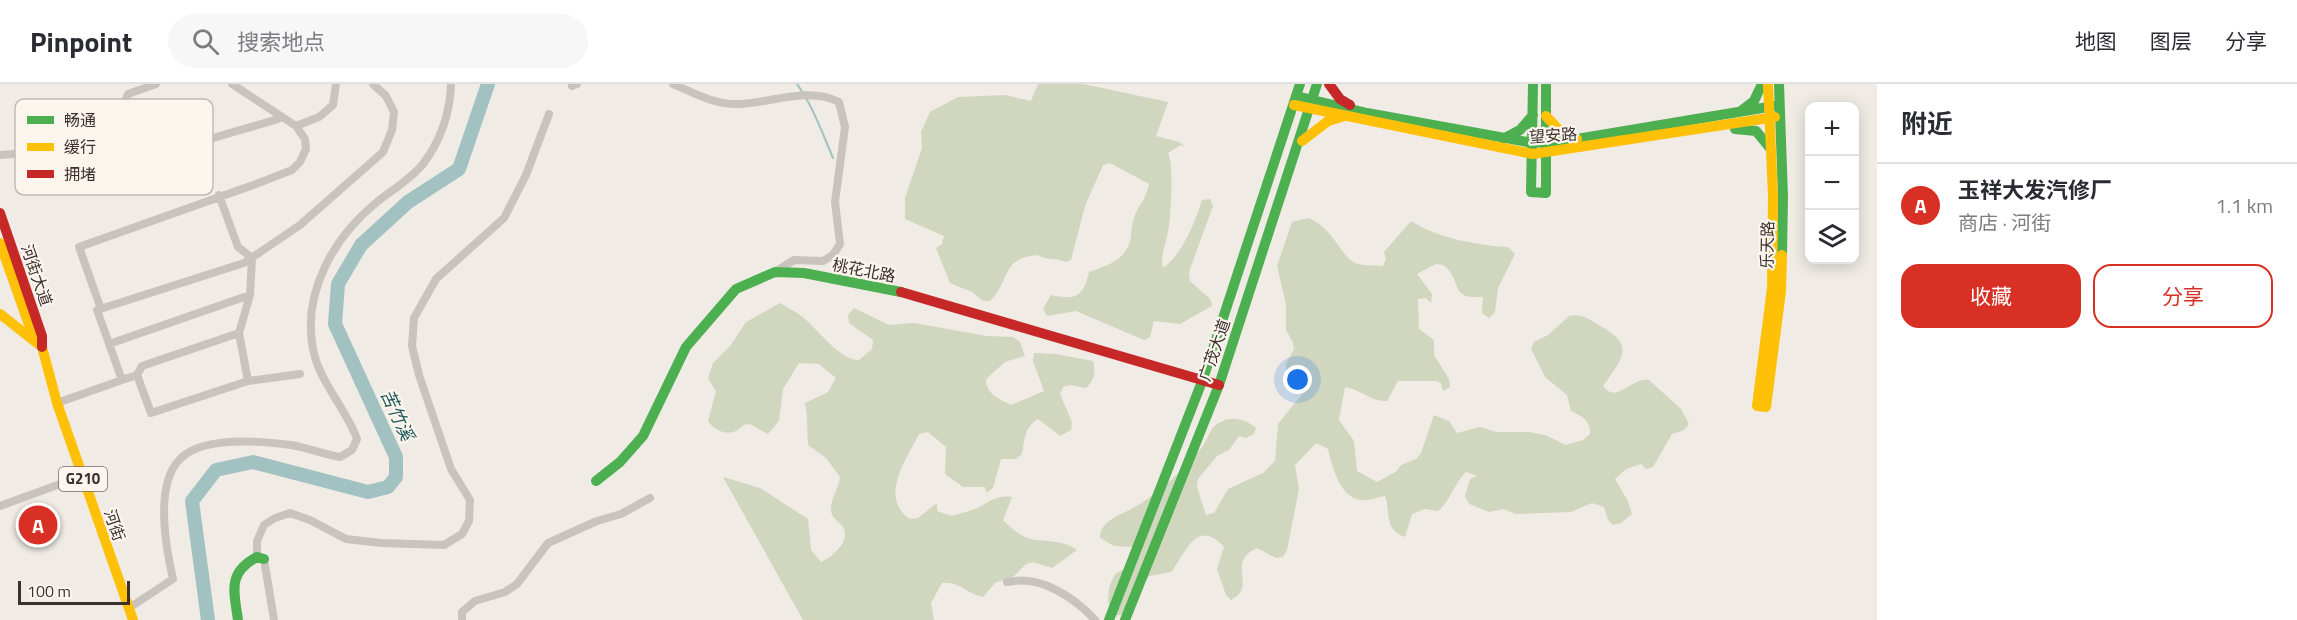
<!DOCTYPE html>
<html lang="zh">
<meta charset="utf-8">
<style>
:root{--surface:#fff;--page:#f7f7f7;--text:#2b2b33;--muted:#7c7c81;--line:#e1e1e2;--accent:#d93025}
body{margin:0;font-family:"Titillium Web","Noto Sans SC",sans-serif;background:var(--page);color:var(--text)}
.controls{position:absolute;right:18px;top:18px;display:grid;overflow:hidden;border-radius:12px;box-shadow:0 3px 15px #0003}
.controls button{width:54px;height:54px;display:grid;place-items:center;padding:0;border:0;border-bottom:2px solid var(--line);background:var(--surface);color:var(--text);font:30px sans-serif}
.scale{position:absolute;left:18px;bottom:15px;width:112px;box-sizing:border-box;padding-left:6px;border:3px solid #3b302b;border-top:0;font-size:16px;line-height:21px;white-space:nowrap;color:#3b302b;-webkit-text-stroke:4px #fbf5ee;paint-order:stroke}
.you{position:absolute;left:1298px;top:296px;width:21px;height:21px;margin:-15px;border:4px solid #fff;border-radius:50%;background:#1a73e8;box-shadow:0 0 0 9px #1a73e833}
.badge{display:grid;place-items:center;width:39px;height:39px;border-radius:50%;background:var(--accent);color:#fff;font-size:20px;font-weight:700}
.pin{position:absolute;translate:-50% -50%;border:3px solid #fff;box-shadow:0 2px 6px #0006}
.list{margin:0;padding:0;list-style:none}
h2{display:flex;justify-content:space-between;align-items:center;height:78px;margin:0;padding:0 24px;font-size:26px}
h2 small{font-size:20px;font-weight:400;color:var(--muted)}
.list li{display:grid;grid-template-columns:39px 1fr auto;gap:18px;align-items:center;box-sizing:border-box;height:84px;padding:0 24px;border-top:2px solid var(--line)}
.list b{display:block;font-size:22px;white-space:nowrap}
.list p{margin:0;font-size:20px;white-space:nowrap;color:var(--muted)}
.list em{font-size:20px;font-style:normal;color:var(--muted)}
.actions{display:flex;gap:12px;padding:18px 24px}
.actions a{flex:1;padding:14px 0;border:2px solid var(--accent);border-radius:18px;text-align:center;font-size:21px;color:var(--accent)}
.actions .main{background:var(--accent);color:#fff}
.icon{flex:none;width:33px;height:33px;fill:none;stroke:currentColor;stroke-width:2;stroke-linecap:round;stroke-linejoin:round}
.map{position:relative;flex:none;width:1877px;height:536px;overflow:hidden}
header{display:flex;align-items:center;gap:36px;box-sizing:border-box;height:84px;padding:0 30px;background:var(--surface);border-bottom:2px solid var(--line)}
header strong{font-size:28px}
nav{display:flex;gap:33px;margin-inline-start:auto;font-size:21px}
.search{width:420px;height:54px;background:var(--page);display:flex;align-items:center;gap:15px;box-sizing:border-box;padding:0 21px;border-radius:33px;color:var(--muted);font-size:22px}
main{display:flex}
aside{flex:1;background:var(--surface)}
.map>svg:first-child{display:block}
</style>
<header>
<strong>Pinpoint</strong>
<div class="search"><svg class="icon" aria-label="search" viewBox="0 0 24 24"><circle cx="10" cy="10" r="6"/><path d="M15 15l6 6"/></svg>搜索地点</div>
<nav><a>地图</a><a>图层</a><a>分享</a></nav>
</header>
<main>
<div class="map">
<svg width="1877" height="536" viewBox="0 0 1877 536">
<rect width="100%" height="100%" fill="#f0ebe5"/>
<!-- green -->
<path fill="#d1d6bf" d="M 1038,0 L 1083,0 L 1168,18 L 1156,52 L 1179,58 L 1187,64 L 1181,61 L 1168,69 C 1174,78 1171,136 1168,148 C 1166,159 1160,173 1163,184 C 1182,171 1195,138 1202,116 L 1210,115 L 1213,122 L 1189,188 L 1190,197 L 1210,215 L 1212,222 L 1180,240 L 1154,237 L 1150,253 L 1144,256 L 1076,227 L 1047,232 L 1043,225 L 1051,211 C 1075,216 1083,214 1089,188 C 1106,182 1124,177 1130,158 C 1132,150 1131,141 1134,134 C 1138,121 1147,114 1149,100 L 1110,79 L 1103,81 L 1085,122 L 1071,176 L 1065,178 C 1056,173 1046,177 1038,171 C 1000,174 1011,197 990,217 L 983,217 L 972,208 L 950,199 L 936,164 L 942,160 L 944,152 L 905,135 L 905,114 L 922,64 L 921,48 L 930,28 L 958,13 L 1006,11 L 1031,17 Z
M 1308,134 C 1334,144 1341,173 1355,179 C 1362,182 1374,181 1383,182 L 1386,175 L 1384,168 L 1411,137 C 1435,153 1479,162 1508,163 L 1515,170 L 1498,204 L 1495,228 L 1489,234 L 1482,229 L 1483,213 C 1447,216 1464,196 1443,181 L 1436,180 L 1417,190 L 1432,210 L 1431,219 L 1426,214 L 1418,215 L 1419,245 L 1434,256 L 1434,271 L 1449,295 L 1450,303 L 1443,307 L 1441,299 L 1436,297 L 1398,297 L 1387,317 C 1371,318 1360,305 1345,303 L 1339,336 L 1354,357 L 1357,387 L 1377,398 L 1397,387 L 1401,381 L 1416,375 L 1421,369 L 1434,331 L 1449,337 L 1457,349 L 1480,343 L 1496,348 L 1529,348 L 1545,351 L 1566,361 L 1583,356 L 1590,350 C 1591,337 1582,332 1571,327 L 1567,311 L 1545,293 L 1531,265 L 1534,258 L 1548,251 L 1569,232 C 1582,229 1588,235 1599,241 C 1636,262 1623,273 1603,302 C 1618,321 1630,293 1649,296 L 1681,325 L 1689,340 L 1684,346 L 1672,350 L 1653,383 L 1646,385 L 1641,380 L 1626,385 L 1615,395 L 1628,417 L 1632,430 L 1621,439 L 1613,441 L 1608,436 L 1604,423 L 1592,419 L 1571,428 L 1516,430 L 1503,425 L 1489,428 L 1469,420 L 1465,412 L 1470,395 L 1477,392 L 1466,388 C 1454,400 1449,419 1438,427 L 1425,425 L 1412,430 L 1405,453 C 1383,445 1391,428 1385,412 C 1377,413 1369,417 1361,416 C 1340,414 1332,382 1328,365 L 1316,359 L 1295,381 L 1299,405 L 1287,466 L 1283,473 L 1276,474 L 1257,464 C 1225,478 1258,503 1231,516 L 1226,511 L 1217,485 L 1224,463 C 1196,432 1185,471 1171,488 L 1149,492 L 1122,531 L 1115,531 L 1108,518 L 1109,503 L 1115,490 L 1124,485 L 1134,463 L 1114,462 L 1100,454 C 1100,434 1126,430 1140,420 C 1162,406 1182,387 1199,367 C 1206,360 1209,346 1217,340 C 1230,331 1245,334 1256,344 L 1254,350 L 1246,354 L 1239,352 L 1229,366 L 1217,372 L 1198,395 L 1197,403 L 1206,431 L 1214,429 L 1228,405 L 1263,389 L 1275,377 L 1278,340 L 1303,309 L 1288,295 L 1286,288 L 1286,280 L 1294,265 L 1293,259 L 1286,246 L 1286,220 L 1277,182 L 1292,138 Z
M 780,219 C 788,224 797,228 804,234 C 818,246 840,276 859,276 L 872,265 L 873,256 L 849,239 L 848,231 L 854,224 L 889,241 L 914,239 L 987,252 L 1013,253 L 1020,258 L 1025,272 L 1005,278 L 986,295 C 986,310 999,315 1011,321 L 1044,307 L 1033,277 L 1034,269 L 1055,270 L 1093,277 C 1096,287 1094,297 1086,304 L 1070,301 L 1063,303 L 1060,310 L 1072,338 L 1071,346 L 1060,352 L 1038,335 C 1024,343 1025,355 1022,370 L 1016,375 L 1001,375 L 993,404 L 986,409 L 985,403 L 963,403 L 945,390 L 946,363 L 928,348 L 919,350 C 907,374 878,414 910,435 L 918,434 L 937,419 L 937,427 L 951,432 C 956,431 976,425 979,423 C 991,417 997,411 1012,413 L 1003,436 C 1010,443 1021,453 1031,455 C 1046,458 1065,456 1077,466 L 1052,484 L 1033,478 L 1026,480 L 1011,495 L 996,498 L 983,513 C 967,510 959,497 942,499 L 931,519 L 934,536 L 803,536 L 723,393 L 760,404 L 808,435 L 811,466 L 821,478 C 831,474 850,458 844,445 C 841,438 831,435 831,426 C 830,415 839,405 840,393 L 826,374 L 808,361 C 807,346 808,333 805,319 L 828,308 L 836,294 L 819,280 L 799,279 L 783,305 L 779,337 L 768,350 L 750,340 L 743,341 C 733,354 716,349 708,337 L 716,307 L 708,295 L 713,279 L 731,261 L 746,238 Z"/>
<g fill="none" stroke-linecap="round" stroke-linejoin="round">
<!-- stream -->
<path stroke="#a1c2c1" stroke-width="2" d="M 797,0 L 803,9
M 806,14 C 817,33 824,53 833,74"/>
<!-- river -->
<path stroke="#a1c2c1" stroke-width="14" d="M 208,536 L 192,417 L 216,386 L 253,378 L 368,408 L 388,403 L 396,393 L 396,373 L 335,240 L 338,200 L 361,161 L 408,118 L 459,85 L 488,0"/>
<!-- street -->
<path stroke="#c9c3be" stroke-width="8" d="M 673,0 C 694,9 715,21 739,20 C 771,19 808,2 839,18 L 845,43 L 835,118 L 840,160 L 833,171 L 823,177 L 794,176 L 775,188
M 572,2 L 577,0
M 296,42 L 319,33 L 333,21 L 336,0
M 0,71 L 30,69 L 109,43 L 116,37 L 128,10 L 156,0
M 130,89 C 176,61 230,50 281,34
M 219,111 L 238,163 L 252,174 L 250,211 L 239,249 L 248,297
M 101,225 L 79,163 L 256,100 L 292,86 L 300,78 L 306,65 L 305,55 L 296,42 L 232,0
M 109,260 L 250,211
M 137,291 L 151,329 L 248,297 L 300,290
M 122,296 L 137,291 L 142,282 L 239,249
M 57,319 L 122,296 L 97,226 L 244,179 L 300,141 L 383,68 L 392,46 L 394,28 L 386,12 L 373,0
M 0,422 L 82,392
M 257,473 L 257,457 L 264,441 L 275,434 L 290,429 L 310,436 L 346,455 L 381,459 L 444,461 L 462,450 L 469,437 L 470,416 L 451,385 L 419,291 L 412,262 L 414,234 L 436,195 L 504,134 L 526,91 L 549,30
M 264,475 L 274,536
M 1007,498 C 1040,491 1073,512 1095,536
M 129,524 L 173,495 C 166,464 154,401 180,375 C 203,351 261,357 291,361 C 308,364 324,370 340,373 L 352,366 L 357,355 C 346,324 319,298 313,265 C 302,208 334,153 377,118 C 392,106 411,95 423,80 C 441,56 450,30 451,0
M 462,536 L 462,528 L 475,517 L 505,508 L 517,500 L 548,459 L 597,437 L 621,430 L 650,414"/>
<!-- fast -->
<path stroke="#4caf50" stroke-width="10" d="M 1533,0 L 1531,108 L 1546,109 L 1546,0
M 1779,0 L 1783,113 L 1782,171
M 1296,12 L 1367,29 L 1533,59 L 1577,55 L 1774,22
M 1741,27 L 1754,17 L 1762,0
M 1735,45 L 1756,47 L 1770,64
M 1503,55 L 1520,46 L 1533,31
M 596,397 L 620,378 L 643,352 L 686,263 L 736,205 L 775,188 L 804,189 L 901,208
M 238,536 C 234,507 227,489 257,473 L 264,475
M 1109,536 L 1203,295 L 1300,0
M 1125,536 L 1219,301 L 1317,0"/>
<!-- slow -->
<path stroke="#ffc107" stroke-width="10" d="M 1768,0 L 1773,112 L 1772,204 L 1757,322 L 1766,323 L 1781,207 L 1782,171
M 1294,21 L 1533,70 L 1775,33
M 1546,32 L 1558,45 L 1577,55
M 1302,57 L 1328,37 L 1345,32
M 0,159 L 34,255
M 0,230 L 42,263 L 57,319 L 133,536"/>
<!-- jam -->
<path stroke="#c62828" stroke-width="10" d="M 1329,0 L 1340,15 L 1350,21
M 0,129 L 42,252 L 42,263
M 901,208 L 1219,301"/>
</g>
<g text-anchor="middle" stroke-width="4.5" stroke-linejoin="round" paint-order="stroke">
<!-- shield labels -->
<rect fill="#fbf5ee" stroke="#756b66" stroke-width="1.5" x="59" y="383" width="48" height="24" rx="4.5"/>
<g font-size="15" font-weight="bold" fill="#3b302b">
<text x="83" y="400">G210</text>
</g>
<!-- street labels -->
<g font-size="16" fill="#3b302b" stroke="#fbf5ee">
<text transform="translate(1553 51) rotate(-4)" y="6">望安路</text>
<text transform="translate(1767 161) rotate(-89)" y="6">乐天路</text>
<text transform="translate(864 186) rotate(11)" y="6">桃花北路</text>
<text transform="translate(37 191) rotate(71)" y="6">河街大道</text>
<text transform="translate(1214 266) rotate(-71)" y="6">广茂大道</text>
<text transform="translate(115 441) rotate(71)" y="6">河街</text>
</g>
<!-- water labels -->
<g font-size="18" font-style="italic" fill="#1f5a5e" stroke="#fbf5ee">
<text transform="translate(397 331) rotate(65)" y="6">苦竹溪</text>
</g>
</g>
<!-- legend -->
<rect x="15" y="15" width="198" height="96" rx="9" fill="#fbf5ee" stroke="#c1bab4" stroke-width="1.5"/>
<rect x="27" y="32" width="27" height="8" fill="#4caf50"/>
<rect x="27" y="59" width="27" height="8" fill="#ffc107"/>
<rect x="27" y="86" width="27" height="8" fill="#c62828"/>
<g font-size="16" fill="#3b302b">
<text x="64" y="42">畅通</text>
<text x="64" y="69">缓行</text>
<text x="64" y="96">拥堵</text>
</g>
</svg>
<div class="controls">
<button>+</button>
<button>−</button>
<button><svg class="icon" aria-label="layers" viewBox="0 0 24 24"><path d="M12 4l9 5-9 5-9-5zM3 14l9 5 9-5"/></svg></button>
</div>
<div class="scale">100 m</div>
<div class="you"></div>
<div class="pin badge" style="left:38px;top:441px">A</div>
</div>
<aside>
<h2>附近<small></small></h2>
<ul class="list">
<li><span class="badge">A</span><div><b>玉祥大发汽修厂</b><p>商店 · 河街</p></div><em>1.1 km</em></li>
</ul>
<div class="actions"><a class="main">收藏</a><a>分享</a></div>
</aside>
</main>
